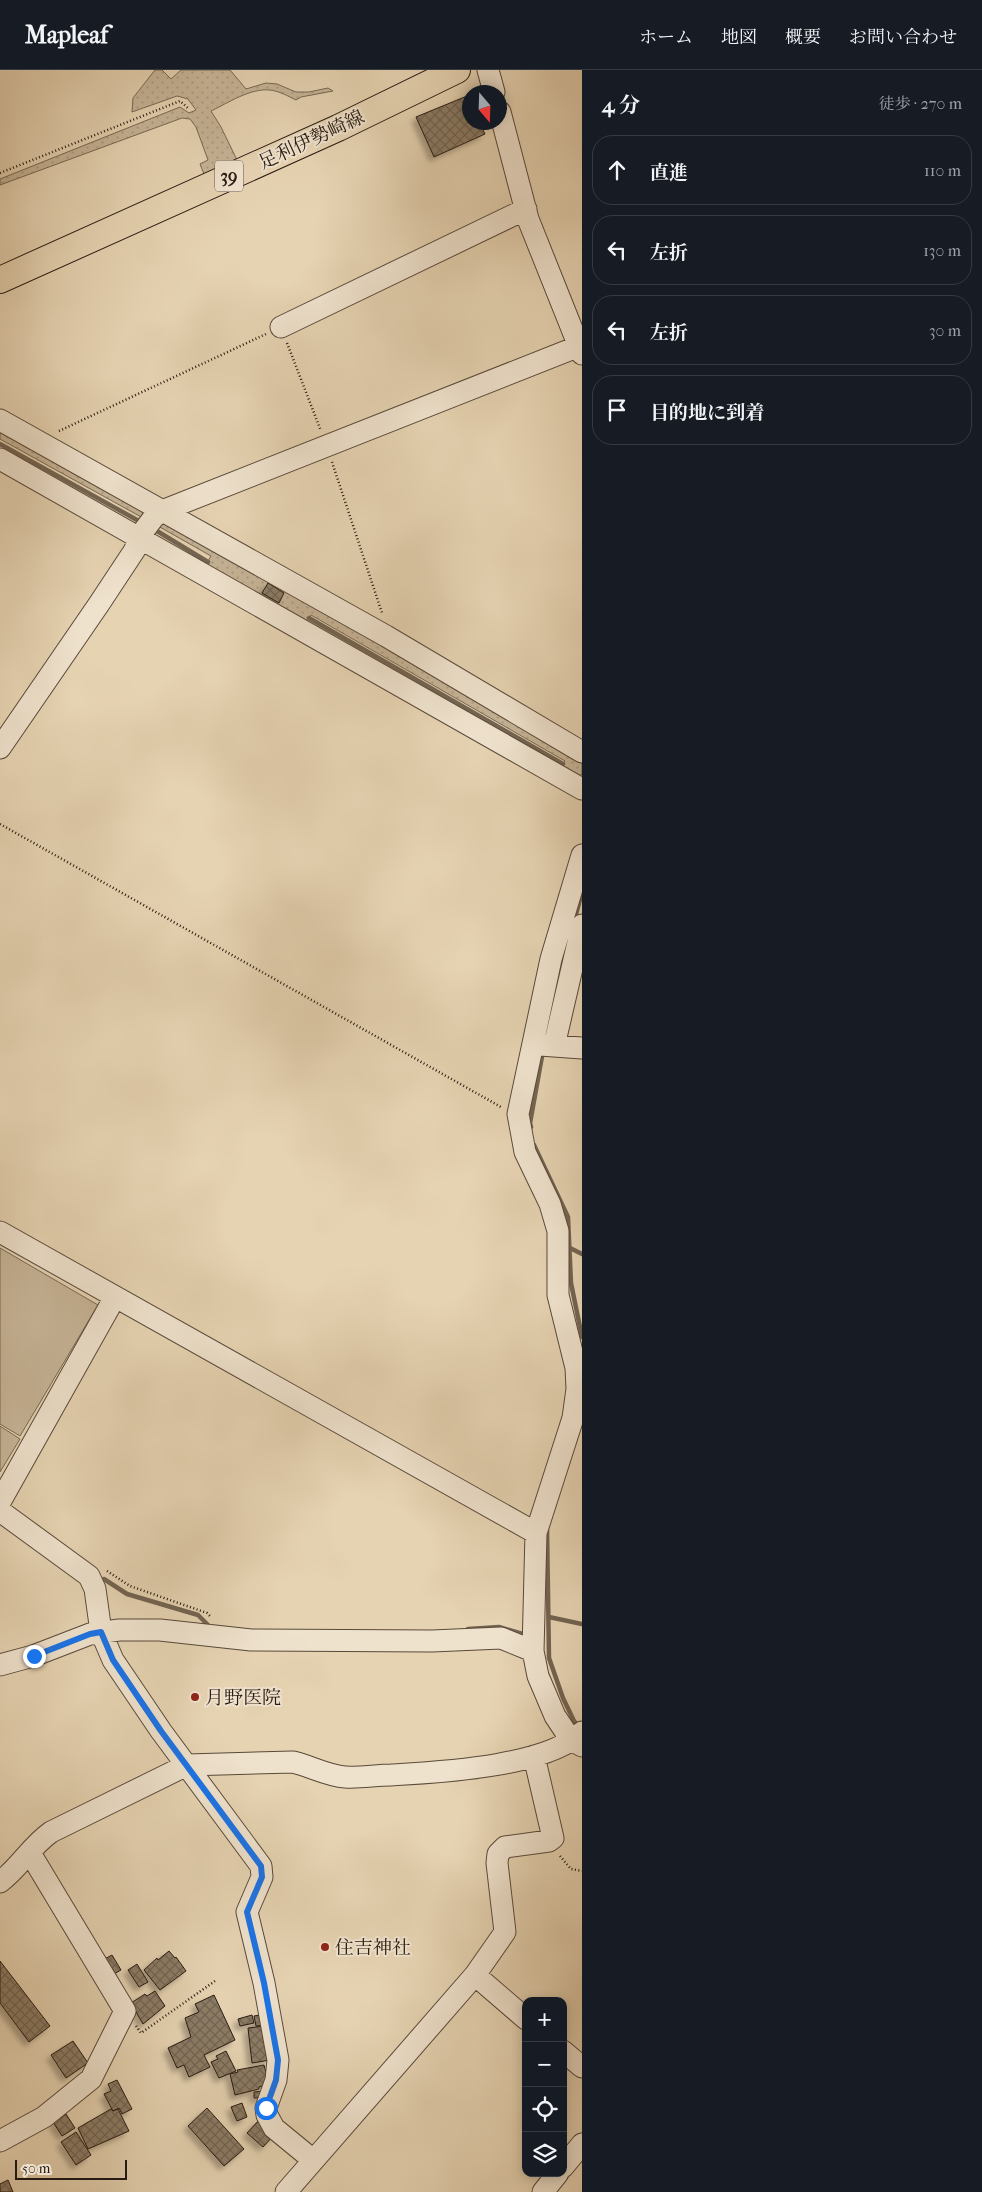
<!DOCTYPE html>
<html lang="ja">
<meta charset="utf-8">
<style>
:root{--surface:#171b24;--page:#242831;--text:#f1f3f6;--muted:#9ea1a6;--line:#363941}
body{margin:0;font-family:"IM FELL French Canon","Noto Serif JP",serif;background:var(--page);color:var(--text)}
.controls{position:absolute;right:15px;bottom:15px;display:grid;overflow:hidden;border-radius:10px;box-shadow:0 2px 12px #0003}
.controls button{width:45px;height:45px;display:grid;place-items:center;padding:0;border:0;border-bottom:1px solid var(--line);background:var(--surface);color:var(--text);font:25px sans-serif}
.compass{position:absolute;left:462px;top:15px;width:45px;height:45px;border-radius:50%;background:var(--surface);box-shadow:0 2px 12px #0003;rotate:161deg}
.scale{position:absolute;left:15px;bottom:12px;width:112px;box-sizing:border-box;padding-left:5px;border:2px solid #281b12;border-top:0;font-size:14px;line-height:18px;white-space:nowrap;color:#281b12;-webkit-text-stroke:4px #efe2cd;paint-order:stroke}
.stop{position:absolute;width:15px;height:15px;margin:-11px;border:4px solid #1a73e8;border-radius:50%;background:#fff}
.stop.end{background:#1a73e8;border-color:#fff;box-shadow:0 1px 5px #0008}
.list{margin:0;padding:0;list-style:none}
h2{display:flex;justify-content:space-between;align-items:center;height:65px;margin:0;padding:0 20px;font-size:21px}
h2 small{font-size:16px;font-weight:400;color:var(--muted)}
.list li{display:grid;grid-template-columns:32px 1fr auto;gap:15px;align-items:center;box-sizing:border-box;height:70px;margin:0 10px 10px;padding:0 10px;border:1px solid var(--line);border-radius:20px}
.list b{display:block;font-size:19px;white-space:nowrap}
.list em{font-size:16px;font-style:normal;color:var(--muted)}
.icon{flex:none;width:28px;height:28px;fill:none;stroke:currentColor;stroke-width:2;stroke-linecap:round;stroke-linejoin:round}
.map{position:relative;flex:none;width:582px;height:2122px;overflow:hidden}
header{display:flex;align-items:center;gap:30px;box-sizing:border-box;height:70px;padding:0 25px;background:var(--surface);border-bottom:1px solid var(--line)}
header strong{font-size:24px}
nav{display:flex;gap:28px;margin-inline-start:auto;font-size:18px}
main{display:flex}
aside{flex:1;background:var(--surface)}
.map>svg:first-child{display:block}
</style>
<header>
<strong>Mapleaf</strong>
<nav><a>ホーム</a><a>地図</a><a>概要</a><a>お問い合わせ</a></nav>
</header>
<main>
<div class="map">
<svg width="582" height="2122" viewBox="0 0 582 2122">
<defs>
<pattern id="grass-dots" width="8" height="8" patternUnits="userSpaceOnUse" patternTransform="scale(1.25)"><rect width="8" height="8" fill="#c6b497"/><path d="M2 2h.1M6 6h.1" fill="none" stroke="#aa9a81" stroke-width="1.8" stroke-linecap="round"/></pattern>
<pattern id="building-cross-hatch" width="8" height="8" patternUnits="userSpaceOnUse" patternTransform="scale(1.25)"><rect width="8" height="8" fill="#8b7b65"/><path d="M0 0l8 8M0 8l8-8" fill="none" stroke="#726452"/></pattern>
<filter id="shadow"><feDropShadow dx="-4.5" dy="4.5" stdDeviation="2.5" flood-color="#0004"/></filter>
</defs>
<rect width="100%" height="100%" fill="#e6d3b2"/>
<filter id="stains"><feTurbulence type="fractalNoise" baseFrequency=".004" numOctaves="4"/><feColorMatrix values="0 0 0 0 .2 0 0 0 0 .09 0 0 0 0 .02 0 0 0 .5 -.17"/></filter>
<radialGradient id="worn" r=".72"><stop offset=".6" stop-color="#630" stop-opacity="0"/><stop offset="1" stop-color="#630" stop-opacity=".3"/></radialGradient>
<!-- grass -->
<path fill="url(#grass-dots)" stroke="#776854" d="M 155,0 L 162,0 L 171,9 L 181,0 L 230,0 L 246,19 L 266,13 L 277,14 L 296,22 L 309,22 L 328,18 L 333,21 L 301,27 L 296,30 C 288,26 279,21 270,20 C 250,18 228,33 211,41 L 221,57 L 237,90 L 204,104 L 200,94 L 208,90 L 196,57 L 190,49 L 182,48 L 0,115 L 0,109 L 180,37 L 189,43 L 196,40 L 188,29 L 177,26 L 132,42 L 133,28 Z
M 0,356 L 145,441 L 143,448 L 0,369 Z
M 167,449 L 582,688 L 582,704 L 579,706 L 561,697 L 565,691 L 311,545 L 307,551 L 205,496 L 211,486 L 158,456 Z"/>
<!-- garden -->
<path fill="#c6b497" stroke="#776854" d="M 0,1178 L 98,1235 L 20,1366 L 0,1354 Z
M 0,1356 L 20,1369 L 0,1402 Z"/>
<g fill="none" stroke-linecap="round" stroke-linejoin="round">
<!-- stream -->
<path stroke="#736452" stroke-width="4.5" d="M 0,374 L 137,450
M 157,461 L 208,492
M 309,548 L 563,694
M 574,852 L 582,822
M 531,1057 L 530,1053 L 543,981
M 534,1075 L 568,1147 L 571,1213 L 582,1267
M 570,1178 L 582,1184
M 547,1457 L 549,1588 L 563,1628 L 574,1651 L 579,1657
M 104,1509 L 127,1524 L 198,1545 L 208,1555
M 549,1547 L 582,1554
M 468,1559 L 499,1557 L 526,1565"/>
</g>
<!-- building -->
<path fill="url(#building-cross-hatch)" stroke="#281b12" filter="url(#shadow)" d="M 467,26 L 470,31 L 470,52 L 479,52 L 485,64 L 434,87 L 416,47 Z
M 268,513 L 284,523 L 279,533 L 262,523 Z
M 169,1881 L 175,1888 L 176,1887 L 186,1901 L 160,1920 L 144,1900 L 157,1888 L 158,1890 Z
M 112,1885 L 121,1900 L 110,1906 L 101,1891 Z
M 0,1891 L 50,1956 L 29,1972 L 0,1933 Z
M 137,1894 L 148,1912 L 139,1917 L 128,1900 Z
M 155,1921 L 165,1936 L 143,1954 L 131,1933 L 145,1924 L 147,1926 Z
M 214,1925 L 235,1970 L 204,1985 L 210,1997 L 189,2007 L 184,1995 L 177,1998 L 168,1978 L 191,1967 L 185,1948 L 199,1942 L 195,1934 Z
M 265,1944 L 267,1955 L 256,1956 L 254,1946 Z
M 252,1945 L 254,1953 L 240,1956 L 238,1949 Z
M 265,1956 L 270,1990 L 252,1993 L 248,1958 Z
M 73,1971 L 88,1993 L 66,2008 L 51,1985 Z
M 226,1981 L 236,2001 L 219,2008 L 211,1992 L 218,1989 L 216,1986 Z
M 264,1995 L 269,2014 L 259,2017 L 259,2019 L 235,2025 L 230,2004 L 238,2002 L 237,2000 Z
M 117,2010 L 132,2039 L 122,2044 L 119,2038 L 113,2041 L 104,2024 L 111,2021 L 108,2014 Z
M 263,2021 L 263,2028 L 254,2028 L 254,2022 Z
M 242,2033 L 247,2047 L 237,2051 L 231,2037 Z
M 207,2038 L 244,2079 L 224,2096 L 188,2056 Z
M 111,2039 L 113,2041 L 118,2039 L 129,2061 L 88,2079 L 78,2058 Z
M 66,2044 L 75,2058 L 62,2066 L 53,2052 Z
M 259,2050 L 275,2064 L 263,2077 L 247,2063 Z
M 76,2062 L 91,2085 L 76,2095 L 61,2072 Z
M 8,2110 L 13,2122 L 0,2122 L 0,2114 Z"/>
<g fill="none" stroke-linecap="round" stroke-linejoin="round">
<!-- minor casing -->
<g stroke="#58493a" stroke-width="23">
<path id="minor" d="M 488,0 L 494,22
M 500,42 L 528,149 L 582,284
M 281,257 L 526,139
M 0,350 L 386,566 L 582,682
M 0,389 L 582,719
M 0,678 L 99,534 L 134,481 L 145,459 L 154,447 L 162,441 L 582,275
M 582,785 L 551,889 L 518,1044 L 525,1082 L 550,1134 L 558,1161 L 558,1225 L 576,1298 L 577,1319 L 573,1348 L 536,1463 L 533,1581 L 538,1606 L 555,1646 L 571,1670 L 582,1676
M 540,975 L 582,978
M 554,976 L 582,855
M 0,1162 L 536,1463
M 0,1432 L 115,1227
M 0,1441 L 89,1506 L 95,1519 L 101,1562 L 113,1590 L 161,1661 L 261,1796 L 262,1807 L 247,1842 L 264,1913 L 278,1990 L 276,2010 L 266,2038 L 267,2045 L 274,2058 L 313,2090
M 0,1595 L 33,1586 L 90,1564 L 119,1560 L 160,1560 L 251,1570 L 432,1571 L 501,1568 L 533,1581
M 0,1812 C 20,1797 31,1776 51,1762 L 187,1695 L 293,1692 C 310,1696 328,1706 345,1707 C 360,1708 376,1705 391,1705 C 440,1702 546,1697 582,1662
M 475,1905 L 526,1949
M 563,1981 L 582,1997
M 0,2071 L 44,2047 L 91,2009 L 125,1941 L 30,1783
M 563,2097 L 582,2074
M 286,2122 L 475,1905 L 505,1862 L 497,1793 L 498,1784 L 505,1777 L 549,1771 L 553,1768 L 534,1686
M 543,2122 L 558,2103"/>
</g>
<!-- major casing -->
<g stroke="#281b12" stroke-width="28">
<path id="major" d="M 0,210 L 338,58 L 457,0"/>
</g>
<!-- path -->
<path stroke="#281b12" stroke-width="2.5" stroke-dasharray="1 2.5" stroke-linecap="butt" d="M 0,103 L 180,31 L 189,39
M 287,273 L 321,361
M 59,361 L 266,264
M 332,392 L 382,543
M 0,754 L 501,1037
M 107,1501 L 130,1516 L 207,1543 L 211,1547
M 560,1786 L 571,1799 L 582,1801
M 136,1956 L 141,1963 L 215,1911"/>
<!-- minor -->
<use href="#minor" stroke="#efe2cd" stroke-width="21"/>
<!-- major -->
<use href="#major" stroke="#e6d3b2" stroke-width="26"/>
</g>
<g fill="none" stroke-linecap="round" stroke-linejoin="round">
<!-- route -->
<path stroke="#1a73e8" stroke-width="6" d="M 34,1586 L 90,1564 L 101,1562 L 113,1590 L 161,1661 L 261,1796 L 262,1807 L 247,1842 L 264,1913 L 278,1990 L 276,2010 L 266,2038"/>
</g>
<!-- markers -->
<g fill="#8f2418" stroke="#efe2cd" stroke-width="2">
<circle cx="195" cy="1627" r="5"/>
<circle cx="325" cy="1877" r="5"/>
</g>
<g text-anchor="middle" stroke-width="4" stroke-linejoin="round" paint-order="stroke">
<!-- shield labels -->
<rect fill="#efe2cd" stroke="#64574a" stroke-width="1" x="215" y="90.5" width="28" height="31" rx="4"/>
<g font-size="18" font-weight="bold" fill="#281b12">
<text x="229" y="112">39</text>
</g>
<!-- street labels -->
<g font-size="19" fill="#281b12" stroke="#efe2cd">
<text transform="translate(311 69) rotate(-25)" y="7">足利伊勢崎線</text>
</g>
<!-- poi labels -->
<g font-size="19" fill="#281b12" stroke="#efe2cd" text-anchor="start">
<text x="205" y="1634">月野医院</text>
<text x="335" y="1884">住吉神社</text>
</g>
</g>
<rect width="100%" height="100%" filter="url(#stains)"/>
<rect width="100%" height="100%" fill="url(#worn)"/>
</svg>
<div class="controls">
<button>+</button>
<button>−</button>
<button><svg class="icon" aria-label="locate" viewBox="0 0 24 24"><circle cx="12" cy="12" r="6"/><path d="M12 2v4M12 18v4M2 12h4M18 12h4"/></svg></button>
<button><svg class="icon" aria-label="layers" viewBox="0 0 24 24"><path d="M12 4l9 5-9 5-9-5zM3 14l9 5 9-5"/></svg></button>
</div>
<svg class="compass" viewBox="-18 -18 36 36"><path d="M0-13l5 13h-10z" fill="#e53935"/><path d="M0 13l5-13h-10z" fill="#9ea1a6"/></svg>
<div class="scale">50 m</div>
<div class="stop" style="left:266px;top:2038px"></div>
<div class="stop end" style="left:34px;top:1586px"></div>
</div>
<aside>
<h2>4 分<small>徒歩 · 270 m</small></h2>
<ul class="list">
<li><svg class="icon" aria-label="ahead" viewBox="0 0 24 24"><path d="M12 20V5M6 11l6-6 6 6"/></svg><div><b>直進</b></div><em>110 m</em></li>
<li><svg class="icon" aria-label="left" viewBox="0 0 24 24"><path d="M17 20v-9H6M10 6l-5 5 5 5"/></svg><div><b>左折</b></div><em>130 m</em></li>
<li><svg class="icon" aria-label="left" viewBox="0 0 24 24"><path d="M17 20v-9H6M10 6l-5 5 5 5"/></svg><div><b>左折</b></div><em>30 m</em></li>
<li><svg class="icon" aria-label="arrive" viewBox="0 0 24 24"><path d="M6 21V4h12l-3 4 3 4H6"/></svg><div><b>目的地に到着</b></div></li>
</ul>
</aside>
</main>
